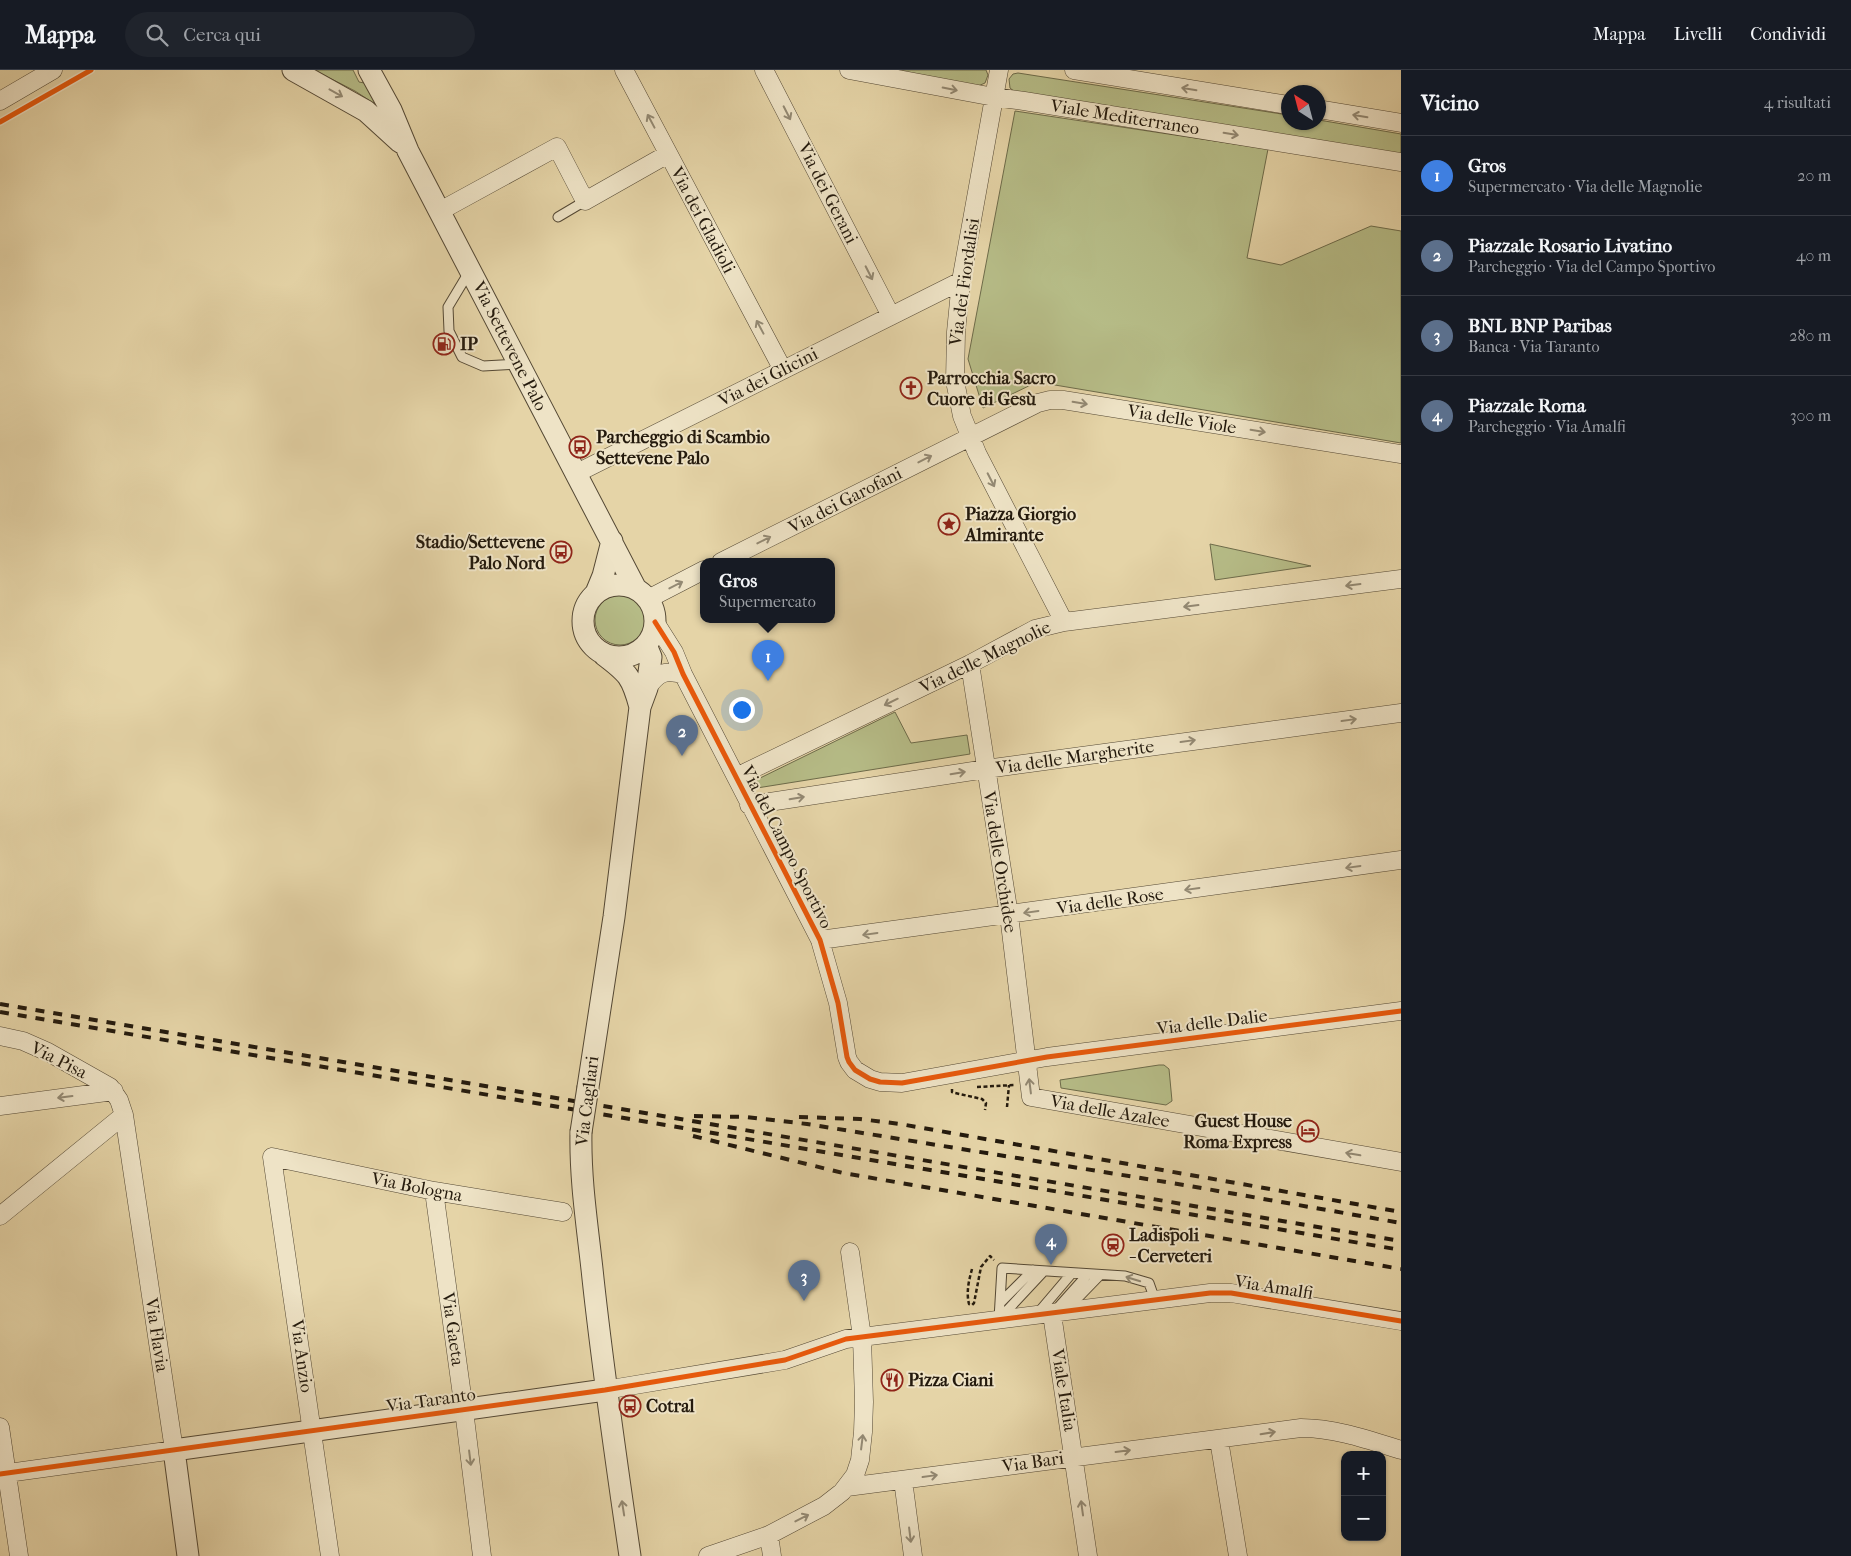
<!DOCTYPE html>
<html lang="it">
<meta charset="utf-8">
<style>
:root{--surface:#171b24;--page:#20242c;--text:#f1f3f6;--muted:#9ea1a6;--line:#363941;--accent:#ea580c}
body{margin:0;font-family:"IM FELL French Canon",serif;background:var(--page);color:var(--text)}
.controls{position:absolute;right:15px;bottom:15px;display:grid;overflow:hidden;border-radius:10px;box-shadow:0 1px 4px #0004}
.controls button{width:45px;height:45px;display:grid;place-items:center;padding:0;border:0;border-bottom:1px solid var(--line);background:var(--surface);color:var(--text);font:25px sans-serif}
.compass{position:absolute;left:1281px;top:15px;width:45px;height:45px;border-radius:50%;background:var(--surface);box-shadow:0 1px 4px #0004;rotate:324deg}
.you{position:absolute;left:741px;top:639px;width:18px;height:18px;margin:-12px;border:4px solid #fff;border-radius:50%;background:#1a73e8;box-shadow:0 0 0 8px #1a73e833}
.badge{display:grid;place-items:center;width:32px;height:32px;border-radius:50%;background:var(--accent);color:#fff;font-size:16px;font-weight:700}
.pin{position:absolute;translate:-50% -41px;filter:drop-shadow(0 1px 2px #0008)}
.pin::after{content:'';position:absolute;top:26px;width:18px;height:15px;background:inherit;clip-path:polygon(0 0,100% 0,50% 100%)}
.popup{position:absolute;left:700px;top:488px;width:135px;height:65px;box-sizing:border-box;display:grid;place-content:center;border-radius:10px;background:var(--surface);filter:drop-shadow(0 1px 4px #0005);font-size:16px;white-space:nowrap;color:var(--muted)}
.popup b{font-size:19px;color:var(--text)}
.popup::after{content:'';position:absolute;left:50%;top:100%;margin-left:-10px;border:10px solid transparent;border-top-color:var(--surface)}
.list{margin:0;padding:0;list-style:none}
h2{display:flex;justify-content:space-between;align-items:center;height:65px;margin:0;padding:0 20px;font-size:21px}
h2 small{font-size:16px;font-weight:400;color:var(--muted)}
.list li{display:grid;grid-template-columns:32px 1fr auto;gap:15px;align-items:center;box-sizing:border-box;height:80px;padding:0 20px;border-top:1px solid var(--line)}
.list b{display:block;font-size:19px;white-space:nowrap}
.list p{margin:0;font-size:16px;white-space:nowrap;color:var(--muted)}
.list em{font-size:16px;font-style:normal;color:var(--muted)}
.icon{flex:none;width:28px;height:28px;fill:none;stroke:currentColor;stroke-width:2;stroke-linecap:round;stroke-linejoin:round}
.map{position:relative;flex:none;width:1401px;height:1486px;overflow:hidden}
header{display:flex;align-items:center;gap:30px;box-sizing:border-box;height:70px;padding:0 25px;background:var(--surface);border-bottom:1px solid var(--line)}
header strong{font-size:24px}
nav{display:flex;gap:28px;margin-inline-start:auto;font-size:18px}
.search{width:350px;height:45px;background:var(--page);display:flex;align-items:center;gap:12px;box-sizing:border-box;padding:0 18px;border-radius:28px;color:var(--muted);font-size:19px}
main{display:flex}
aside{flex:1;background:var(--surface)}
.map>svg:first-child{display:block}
</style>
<header>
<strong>Mappa</strong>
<div class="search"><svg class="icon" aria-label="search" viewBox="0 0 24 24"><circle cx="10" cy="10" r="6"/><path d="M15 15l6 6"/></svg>Cerca qui</div>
<nav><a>Mappa</a><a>Livelli</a><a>Condividi</a></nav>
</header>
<main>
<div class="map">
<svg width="1401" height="1486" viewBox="0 0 1401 1486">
<rect width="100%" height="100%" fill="#e5d4a7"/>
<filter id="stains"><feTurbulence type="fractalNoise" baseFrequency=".004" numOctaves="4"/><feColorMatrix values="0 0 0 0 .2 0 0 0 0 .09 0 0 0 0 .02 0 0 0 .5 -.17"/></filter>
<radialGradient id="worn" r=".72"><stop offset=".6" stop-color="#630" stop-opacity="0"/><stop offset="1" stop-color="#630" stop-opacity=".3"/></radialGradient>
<!-- green -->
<path fill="#b6bc87" stroke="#6d6b4a" d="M 314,0 L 353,0 L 359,12 L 370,14 L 384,40 L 355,21 Z
M 902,0 L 986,0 L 988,5 L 985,13 L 978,16 L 903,2 Z
M 1018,3 L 1288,45 L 1288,52 L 1318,52 L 1319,50 L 1401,64 L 1401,84 L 1015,22 L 1010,18 L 1009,9 L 1013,4 Z
M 1015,41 L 1268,79 L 1247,188 L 1281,195 L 1371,156 L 1401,161 L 1401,373 L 1037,312 L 983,338 L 968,289 Z
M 1210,474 L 1311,496 L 1215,510 Z
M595 550a25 25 0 1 1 50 0a25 25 0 1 1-50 0Z
M 895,642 L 911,673 L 967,665 L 970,684 L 757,718 L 754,711 Z
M 1159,995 L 1164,995 L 1169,999 L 1172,1031 L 1166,1035 L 1061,1018 L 1060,1010 Z"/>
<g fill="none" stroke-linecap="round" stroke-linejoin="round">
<!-- service casing -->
<g stroke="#544834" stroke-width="11">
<path id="service" d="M 558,147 L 585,131
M 469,202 L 448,237 L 449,261 L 462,287 L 483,296 L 518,294
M 1000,1233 L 1033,1200
M 1067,1239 L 1100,1205
M 1055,1241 L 1088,1204
M 1038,1243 L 1072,1203
M 1001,1247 L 1043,1202
M 999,1249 L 1002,1198 L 1125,1206 L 1149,1213 L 1155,1230"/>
</g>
<!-- minor casing -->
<g stroke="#544834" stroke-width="19">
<path id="minor" d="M 624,0 L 783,300
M 764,0 L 891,246
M 849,0 L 994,27 L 1024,31 L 1401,92
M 999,0 L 961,211 L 956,262 L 955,311 L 962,346 L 977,383 L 1064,552
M 1074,0 L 1288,35
M 0,31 L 53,0
M 1318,39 L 1401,53
M 440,141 L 557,77 L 585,131 L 668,84
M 575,404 L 961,211
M 721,492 L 1038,333 L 1050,330 L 1063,330 L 1401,384
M 648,529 L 704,500
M 655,552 L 674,582 L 683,604 L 820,870 L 838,933 L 847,987 L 849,992 L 855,1000 L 870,1009 L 880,1012 L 902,1013 L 1047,987 L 1401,941
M 970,594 L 1009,845 L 1031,1027 L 1401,1092
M 647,618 C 659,602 664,600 683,604
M 736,707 L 970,594 L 1035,559 L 1064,552 L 1401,509
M 749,735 L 986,699 L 1401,643
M 820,870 L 1401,790
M 0,966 L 23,971 L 48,982 L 110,1017 L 119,1030 L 124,1045 L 174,1380 L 0,1404
M 0,1036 L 114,1021
M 434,1121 L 464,1340 L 482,1486
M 0,1146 L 124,1045
M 1052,1244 L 1088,1486
M 605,1320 L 785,1290 L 846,1269 L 1210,1223 L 1231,1223 L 1401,1251
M 0,1357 L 19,1486
M 1219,1370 L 1238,1486
M 903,1410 L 913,1486
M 847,1417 L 1301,1358 C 1335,1358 1369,1370 1401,1380
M 769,1465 L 772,1486
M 330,1486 L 272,1087 L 434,1121 L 563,1142
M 708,1486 L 769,1465 L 824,1436 L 842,1422 L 855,1405 L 860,1390 L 863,1362 L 864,1332 L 862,1267 L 850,1182"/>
</g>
<!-- tertiary casing -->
<g stroke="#544834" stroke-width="23">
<path id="tertiary" d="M 293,0 L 366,41 L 400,72
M 369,0 L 391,40 L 408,81 L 636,519
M583 551a36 36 0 1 1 72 0a36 36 0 1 1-72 0Z
M 596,523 L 603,506 L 612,471
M 604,585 C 628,603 632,607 640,637
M 588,1017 L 614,847 L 640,637 L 647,618 L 651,587 L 646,575
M 581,1062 C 580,1108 587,1154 592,1199 C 602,1295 616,1390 630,1486
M 188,1486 L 174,1380 L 605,1320"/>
</g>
<!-- path -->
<path stroke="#241a0d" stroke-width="2.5" stroke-dasharray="4 2.5" stroke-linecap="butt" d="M 977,1017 L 1014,1015
M 952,1019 L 952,1022 L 955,1023 L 982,1029 L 986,1033 L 985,1040
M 1007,1037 L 1009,1015
M 972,1199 C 969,1210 966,1222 969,1234 L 972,1235 L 974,1233 L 981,1197 L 990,1186 L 994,1190"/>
<!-- service -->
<use href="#service" stroke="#eee3c6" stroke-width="9"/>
<!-- minor -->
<use href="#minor" stroke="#eee3c6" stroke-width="18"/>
<!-- tertiary -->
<use href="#tertiary" stroke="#eee3c6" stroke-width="21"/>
<!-- rail -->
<path stroke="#241a0d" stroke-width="4" stroke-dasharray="9 9" stroke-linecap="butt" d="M 0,934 L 1401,1171
M 0,942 L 1401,1180
M 694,1046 L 746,1047 L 807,1054 L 1184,1115 L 1401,1153
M 799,1047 L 860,1049 L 900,1054 L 1401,1142
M 693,1066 L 843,1103 L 1401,1199"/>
<!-- tertiary-bridge casing -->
<g stroke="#544834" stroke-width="23" stroke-linecap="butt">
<path id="tertiary-bridge" d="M 581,1062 L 588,1017"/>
</g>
<!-- tertiary-bridge -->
<use href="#tertiary-bridge" stroke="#eee3c6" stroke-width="21"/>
<!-- cycleway casing -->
<g stroke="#eee3c6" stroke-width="8">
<path id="cycleway" d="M 0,52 L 91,0
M 655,552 L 674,582 L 683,604 L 820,870 L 838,933 L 847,987 L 849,992 L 855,1000 L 870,1009 L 880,1012 L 902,1013 L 1047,987 L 1401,941
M 0,1404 L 605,1320 L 785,1290 L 846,1269 L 1210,1223 L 1231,1223 L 1401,1251"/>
</g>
<!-- cycleway -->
<use href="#cycleway" stroke="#e8590c" stroke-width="5"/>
</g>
<!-- one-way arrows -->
<defs><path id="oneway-shaft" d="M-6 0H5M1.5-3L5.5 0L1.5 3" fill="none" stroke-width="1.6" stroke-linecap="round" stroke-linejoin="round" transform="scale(1.25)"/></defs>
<g stroke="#938973">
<use href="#oneway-shaft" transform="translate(950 19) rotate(11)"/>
<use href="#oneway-shaft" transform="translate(1189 19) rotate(-171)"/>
<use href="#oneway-shaft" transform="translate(336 23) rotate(29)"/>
<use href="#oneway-shaft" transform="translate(787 43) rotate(63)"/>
<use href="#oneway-shaft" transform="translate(1360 46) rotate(-171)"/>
<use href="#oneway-shaft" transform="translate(651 51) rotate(-118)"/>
<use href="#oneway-shaft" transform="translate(1231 64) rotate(9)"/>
<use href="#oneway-shaft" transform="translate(869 203) rotate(63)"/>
<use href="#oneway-shaft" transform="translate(760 257) rotate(-118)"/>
<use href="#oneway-shaft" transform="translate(1080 333) rotate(9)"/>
<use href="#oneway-shaft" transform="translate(1258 361) rotate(9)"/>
<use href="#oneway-shaft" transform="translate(925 389) rotate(-27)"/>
<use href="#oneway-shaft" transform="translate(991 410) rotate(63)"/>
<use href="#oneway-shaft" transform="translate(764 470) rotate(-27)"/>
<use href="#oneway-shaft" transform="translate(676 515) rotate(-27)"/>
<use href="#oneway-shaft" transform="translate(1353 515) rotate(173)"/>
<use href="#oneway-shaft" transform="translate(1191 536) rotate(173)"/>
<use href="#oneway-shaft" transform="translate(891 632) rotate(154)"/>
<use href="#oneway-shaft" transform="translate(1349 650) rotate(-8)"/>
<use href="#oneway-shaft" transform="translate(1188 671) rotate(-8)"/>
<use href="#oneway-shaft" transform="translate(958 703) rotate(-9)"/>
<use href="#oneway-shaft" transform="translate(797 728) rotate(-9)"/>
<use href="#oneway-shaft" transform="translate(1353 797) rotate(172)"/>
<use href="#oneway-shaft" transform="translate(1192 819) rotate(172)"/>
<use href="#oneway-shaft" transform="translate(1031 842) rotate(172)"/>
<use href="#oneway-shaft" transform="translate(870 864) rotate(172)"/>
<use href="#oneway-shaft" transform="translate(1030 1016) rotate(-97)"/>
<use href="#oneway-shaft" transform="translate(65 1027) rotate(173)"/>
<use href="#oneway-shaft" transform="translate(1353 1084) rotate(-170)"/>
<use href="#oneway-shaft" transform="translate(1133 1209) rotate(-163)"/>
<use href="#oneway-shaft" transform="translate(1268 1363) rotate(-9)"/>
<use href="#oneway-shaft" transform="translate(862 1372) rotate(-83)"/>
<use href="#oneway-shaft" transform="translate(1123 1381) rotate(-7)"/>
<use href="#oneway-shaft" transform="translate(470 1388) rotate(83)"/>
<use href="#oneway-shaft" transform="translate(930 1406) rotate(-8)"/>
<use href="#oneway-shaft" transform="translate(623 1438) rotate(-99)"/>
<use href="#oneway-shaft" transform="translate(1082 1438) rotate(-98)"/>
<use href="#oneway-shaft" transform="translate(802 1448) rotate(-27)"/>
<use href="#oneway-shaft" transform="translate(910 1465) rotate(83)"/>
</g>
<!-- icons -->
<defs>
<g id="fuel-ring" transform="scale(1.125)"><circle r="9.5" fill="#eee3c6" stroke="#8f2418" stroke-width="1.5"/><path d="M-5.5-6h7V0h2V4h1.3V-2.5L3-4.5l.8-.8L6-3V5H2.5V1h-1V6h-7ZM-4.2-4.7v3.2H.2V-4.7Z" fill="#8f2418"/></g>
<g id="church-ring" transform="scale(1.125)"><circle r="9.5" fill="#eee3c6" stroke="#8f2418" stroke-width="1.5"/><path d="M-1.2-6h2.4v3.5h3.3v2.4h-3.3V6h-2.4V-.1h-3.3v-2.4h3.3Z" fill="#8f2418"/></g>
<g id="bus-ring" transform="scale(1.125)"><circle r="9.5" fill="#eee3c6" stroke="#8f2418" stroke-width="1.5"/><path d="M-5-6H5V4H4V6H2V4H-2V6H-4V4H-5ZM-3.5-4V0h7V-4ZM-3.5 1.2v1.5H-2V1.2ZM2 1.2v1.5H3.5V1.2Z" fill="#8f2418"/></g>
<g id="sight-ring" transform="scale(1.125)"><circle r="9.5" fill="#eee3c6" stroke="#8f2418" stroke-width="1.5"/><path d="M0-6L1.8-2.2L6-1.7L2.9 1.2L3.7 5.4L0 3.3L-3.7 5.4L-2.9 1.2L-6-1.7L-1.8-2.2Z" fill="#8f2418"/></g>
<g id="hotel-ring" transform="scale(1.125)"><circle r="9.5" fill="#eee3c6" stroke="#8f2418" stroke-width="1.5"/><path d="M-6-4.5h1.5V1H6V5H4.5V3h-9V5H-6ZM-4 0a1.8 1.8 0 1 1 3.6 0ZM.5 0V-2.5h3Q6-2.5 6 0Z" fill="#8f2418"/></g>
<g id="station-ring" transform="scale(1.125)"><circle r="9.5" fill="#eee3c6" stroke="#8f2418" stroke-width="1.5"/><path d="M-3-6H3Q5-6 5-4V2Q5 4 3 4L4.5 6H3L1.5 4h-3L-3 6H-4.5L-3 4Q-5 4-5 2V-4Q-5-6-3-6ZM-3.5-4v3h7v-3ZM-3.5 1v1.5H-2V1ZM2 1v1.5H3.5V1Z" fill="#8f2418"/></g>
<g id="restaurant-ring" transform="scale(1.125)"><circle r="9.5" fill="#eee3c6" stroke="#8f2418" stroke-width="1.5"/><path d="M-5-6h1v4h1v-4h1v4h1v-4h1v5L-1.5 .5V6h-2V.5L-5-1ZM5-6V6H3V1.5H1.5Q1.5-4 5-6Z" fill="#8f2418"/></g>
</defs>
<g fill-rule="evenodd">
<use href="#fuel-ring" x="444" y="274"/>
<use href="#church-ring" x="911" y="318"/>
<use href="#bus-ring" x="580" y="377"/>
<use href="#sight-ring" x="949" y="454"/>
<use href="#bus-ring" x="561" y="482"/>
<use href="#hotel-ring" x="1308" y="1061"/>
<use href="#station-ring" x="1113" y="1175"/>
<use href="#restaurant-ring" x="892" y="1310"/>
<use href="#bus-ring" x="630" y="1336"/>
</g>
<g text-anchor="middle" stroke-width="4" stroke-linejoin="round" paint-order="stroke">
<!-- street labels -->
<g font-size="18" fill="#241a0d" stroke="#eee3c6">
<text transform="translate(1125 47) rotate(9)" y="6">Viale Mediterraneo</text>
<text transform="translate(828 123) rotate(63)" y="6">Via dei Gerani</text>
<text transform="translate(703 150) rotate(62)" y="6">Via dei Gladioli</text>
<text transform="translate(964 212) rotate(-82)" y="6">Via dei Fiordalisi</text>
<text transform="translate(510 276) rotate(63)" y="6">Via Settevene Palo</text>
<text transform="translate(768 307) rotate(-27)" y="6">Via dei Glicini</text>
<text transform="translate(1182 349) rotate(9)" y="6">Via delle Viole</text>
<text transform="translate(845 430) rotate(-27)" y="6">Via dei Garofani</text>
<text transform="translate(985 587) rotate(-26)" y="6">Via delle Magnolie</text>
<text transform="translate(1075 687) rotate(-8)" y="6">Via delle Margherite</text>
<text transform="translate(787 777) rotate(63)" y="6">Via del Campo Sportivo</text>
<text transform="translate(1000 792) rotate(81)" y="6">Via delle Orchidee</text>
<text transform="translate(1110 831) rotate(-8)" y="6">Via delle Rose</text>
<text transform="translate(1212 952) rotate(-7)" y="6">Via delle Dalie</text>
<text transform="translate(59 990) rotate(27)" y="6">Via Pisa</text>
<text transform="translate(587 1031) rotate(-83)" y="6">Via Cagliari</text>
<text transform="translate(1110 1041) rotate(10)" y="6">Via delle Azalee</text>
<text transform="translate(417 1117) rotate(11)" y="6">Via Bologna</text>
<text transform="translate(1274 1217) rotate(9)" y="6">Via Amalfi</text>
<text transform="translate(453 1259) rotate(82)" y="6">Via Gaeta</text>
<text transform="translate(157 1265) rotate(81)" y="6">Via Flavia</text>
<text transform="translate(302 1286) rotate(82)" y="6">Via Anzio</text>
<text transform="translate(1064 1320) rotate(81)" y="6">Viale Italia</text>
<text transform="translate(431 1330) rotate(-8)" y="6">Via Taranto</text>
<text transform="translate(1033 1392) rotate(-8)" y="6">Via Bari</text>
</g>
<!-- poi labels -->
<g font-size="18" font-weight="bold" fill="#241a0d" stroke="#eee3c6" text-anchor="start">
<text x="460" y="280">IP</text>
<text x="927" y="314">Parrocchia Sacro<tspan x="927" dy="21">Cuore di Gesù</tspan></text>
<text x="596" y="373">Parcheggio di Scambio<tspan x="596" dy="21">Settevene Palo</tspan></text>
<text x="965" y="450">Piazza Giorgio<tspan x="965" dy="21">Almirante</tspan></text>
<text x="545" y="478" text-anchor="end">Stadio/Settevene<tspan x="545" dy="21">Palo Nord</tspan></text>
<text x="1292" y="1057" text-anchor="end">Guest House<tspan x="1292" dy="21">Roma Express</tspan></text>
<text x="1129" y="1171">Ladispoli<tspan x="1129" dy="21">- Cerveteri</tspan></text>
<text x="908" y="1316">Pizza Ciani</text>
<text x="646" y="1342">Cotral</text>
</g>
</g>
<rect width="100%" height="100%" filter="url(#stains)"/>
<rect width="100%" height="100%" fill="url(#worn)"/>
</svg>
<div class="controls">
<button>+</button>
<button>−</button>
</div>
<svg class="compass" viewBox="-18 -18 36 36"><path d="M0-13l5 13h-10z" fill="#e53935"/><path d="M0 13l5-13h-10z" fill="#9ea1a6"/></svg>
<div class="you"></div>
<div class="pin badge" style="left:768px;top:611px;background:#3f7fe0">1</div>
<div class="popup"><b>Gros</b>Supermercato</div>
<div class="pin badge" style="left:682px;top:686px;background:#5c6f8a">2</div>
<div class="pin badge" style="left:804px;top:1231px;background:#5c6f8a">3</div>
<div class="pin badge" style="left:1051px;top:1195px;background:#5c6f8a">4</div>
</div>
<aside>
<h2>Vicino<small>4 risultati</small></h2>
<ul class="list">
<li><span class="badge" style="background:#3f7fe0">1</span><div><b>Gros</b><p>Supermercato · Via delle Magnolie</p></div><em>20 m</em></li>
<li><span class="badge" style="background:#5c6f8a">2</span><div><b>Piazzale Rosario Livatino</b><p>Parcheggio · Via del Campo Sportivo</p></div><em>40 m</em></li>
<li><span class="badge" style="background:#5c6f8a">3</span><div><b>BNL BNP Paribas</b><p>Banca · Via Taranto</p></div><em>280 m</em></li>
<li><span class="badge" style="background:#5c6f8a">4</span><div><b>Piazzale Roma</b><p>Parcheggio · Via Amalfi</p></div><em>300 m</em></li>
</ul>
</aside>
</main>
